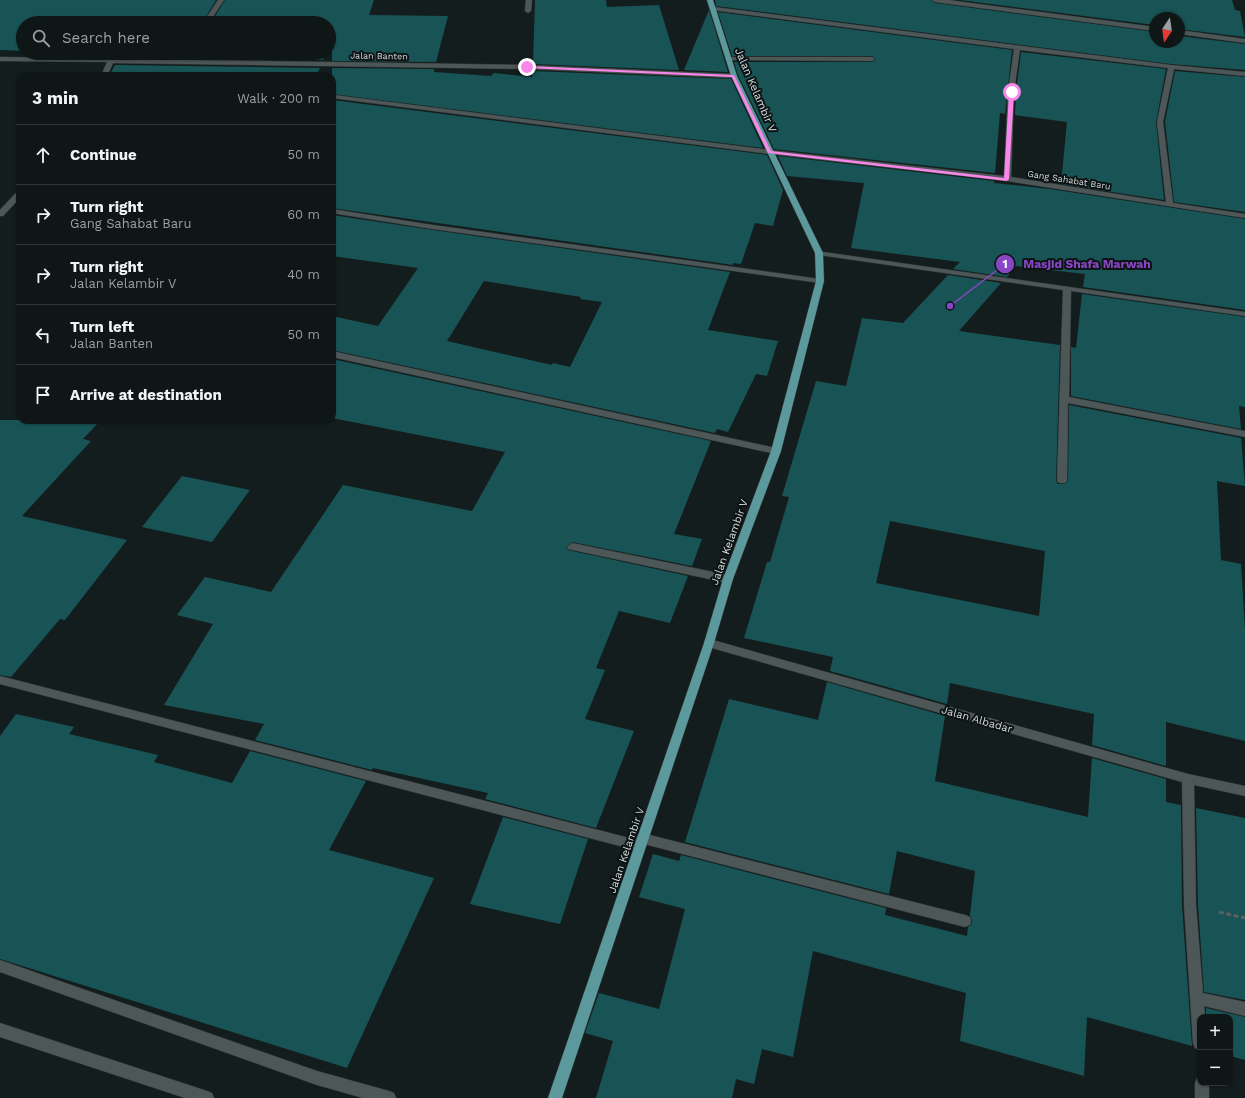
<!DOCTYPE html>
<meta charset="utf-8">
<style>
:root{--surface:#0f1616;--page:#1d2323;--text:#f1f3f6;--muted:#9b9fa1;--line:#2f3535}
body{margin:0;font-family:"Work Sans",sans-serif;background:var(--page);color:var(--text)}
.controls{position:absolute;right:12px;bottom:12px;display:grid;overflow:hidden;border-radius:8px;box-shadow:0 1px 3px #0004}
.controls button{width:36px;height:36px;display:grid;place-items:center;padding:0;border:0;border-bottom:1px solid var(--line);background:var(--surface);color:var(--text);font:20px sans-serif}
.compass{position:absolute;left:1149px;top:12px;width:36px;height:36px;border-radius:50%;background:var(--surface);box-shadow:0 1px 3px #0004;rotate:193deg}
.stop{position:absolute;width:12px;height:12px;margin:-9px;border:3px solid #f987e9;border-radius:50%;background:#fff}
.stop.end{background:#f987e9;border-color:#fff;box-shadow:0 1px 4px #0008}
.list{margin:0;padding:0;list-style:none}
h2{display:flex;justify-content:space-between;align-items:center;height:52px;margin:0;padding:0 16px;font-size:17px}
h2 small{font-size:13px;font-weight:400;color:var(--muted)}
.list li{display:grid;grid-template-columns:26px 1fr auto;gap:12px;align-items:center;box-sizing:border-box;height:60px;padding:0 16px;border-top:1px solid var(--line)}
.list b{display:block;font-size:15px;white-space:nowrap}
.list p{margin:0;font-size:13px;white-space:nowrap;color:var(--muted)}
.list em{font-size:13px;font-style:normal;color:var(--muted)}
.icon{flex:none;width:22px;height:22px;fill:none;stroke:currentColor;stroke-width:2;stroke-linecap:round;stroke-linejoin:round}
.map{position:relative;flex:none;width:1245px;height:1098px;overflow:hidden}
.search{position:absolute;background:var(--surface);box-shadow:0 1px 3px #0004;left:16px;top:16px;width:320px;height:44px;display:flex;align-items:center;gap:10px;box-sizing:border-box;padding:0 14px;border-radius:22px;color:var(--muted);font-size:15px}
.panel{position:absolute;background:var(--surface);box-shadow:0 1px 3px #0004;left:16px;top:72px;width:320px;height:352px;border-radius:12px}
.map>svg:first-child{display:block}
</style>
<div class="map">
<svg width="1245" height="1098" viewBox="0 0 1245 1098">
<rect width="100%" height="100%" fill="#141d1d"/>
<!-- building -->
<path fill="#185456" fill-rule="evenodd" d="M 0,0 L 216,0 L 202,23 L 23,23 L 23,51 L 0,50 Z
M 225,0 L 374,0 L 369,15 L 448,16 L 436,62 L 332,61 L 332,43 L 329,49 L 329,23 L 211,23 Z
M 535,0 L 606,0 L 607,7 L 659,5 L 679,70 L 533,64 Z
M 715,0 L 931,0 L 935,3 L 1155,32 L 1155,42 L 1179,42 L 1179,36 L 1245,44 L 1245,70 L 1171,64 L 716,6 Z
M 960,0 L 1232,0 L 1235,10 L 1240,11 L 1245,37 L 1179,29 L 1179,18 L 1155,18 L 1155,25 Z
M 709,10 L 728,72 L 684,70 Z
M 718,12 L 1012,50 L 1005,114 L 1000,113 L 995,173 L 774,149 L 738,75 L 734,62 L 872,62 L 876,59 L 872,56 L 732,56 Z
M 1021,52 L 1166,69 L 1156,122 L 1164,200 L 1061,184 L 1067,122 L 1015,115 L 1016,92 Z
M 70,53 L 327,53 L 323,60 L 120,57 L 121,55 Z
M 115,65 L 320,68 L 316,76 L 109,76 Z
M 332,68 L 434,69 L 434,72 L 491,76 L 494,73 L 532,77 L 532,71 L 731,79 L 763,148 L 332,94 Z
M 1175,71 L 1245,77 L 1245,212 L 1174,202 L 1165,122 Z
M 332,100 L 767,155 L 783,190 L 773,226 L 755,223 L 741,264 L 733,263 L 733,265 L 332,208 Z
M 778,156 L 994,181 L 994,183 L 1050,189 L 1245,219 L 1245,310 L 1083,287 L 1085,274 L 1016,266 L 1007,277 L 953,269 L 960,262 L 851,248 L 864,183 L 787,176 Z
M 332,215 L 426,229 L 730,272 L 708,330 L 778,341 L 767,376 L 756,374 L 728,432 L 717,429 L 715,433 L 332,350 L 332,316 L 378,326 L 418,268 L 332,256 ZM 484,281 L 581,297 L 580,299 L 602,302 L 570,367 L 553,363 L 552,365 L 447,341 Z
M 948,275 L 1001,283 L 959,331 L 1060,345 L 1056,481 L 1058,484 L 1065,484 L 1068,481 L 1069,405 L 1241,438 L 1245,486 L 1217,481 L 1221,560 L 1241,564 L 1245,631 L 1245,741 L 1166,722 L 1166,766 L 1092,745 L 1094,714 L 950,683 L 947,704 L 830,671 L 833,657 L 744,638 L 767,562 L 770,562 L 789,497 L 782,496 L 816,381 L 846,386 L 862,318 L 903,323 ZM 890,521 L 1045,551 L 1039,616 L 876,583 Z
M 1082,294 L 1245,317 L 1245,407 L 1239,406 L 1241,429 L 1071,396 L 1071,347 L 1076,348 Z
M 332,359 L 711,441 L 674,534 L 702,539 L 692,566 L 572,542 L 566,547 L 568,550 L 688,576 L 670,623 L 619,611 L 596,668 L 605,670 L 585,719 L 634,731 L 596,828 L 485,799 L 488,793 L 373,768 L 372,770 L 255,740 L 264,724 L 164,705 L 213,624 L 177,615 L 205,577 L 271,592 L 343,485 L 472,511 L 505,452 L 332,418 Z
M 0,420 L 101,420 L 83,439 L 91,441 L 22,516 L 127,540 L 65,620 L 60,619 L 11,677 L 0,675 Z
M 182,476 L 250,490 L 212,542 L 142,527 Z
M 827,682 L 945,716 L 935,781 L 1088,817 L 1092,758 L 1166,779 L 1166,802 L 1181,805 L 1182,905 L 1192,1046 L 1087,1017 L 1084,1076 L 960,1041 L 966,993 L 813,951 L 793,1057 L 762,1049 L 754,1084 L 736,1079 L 732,1098 L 596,1098 L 613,1041 L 585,1033 L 599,993 L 659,1009 L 685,909 L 639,897 L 653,854 L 679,861 L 681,855 L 886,908 L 885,915 L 967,936 L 968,927 L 971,925 L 972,921 L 970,915 L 975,871 L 897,851 L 889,894 L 685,842 L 729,699 L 818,720 Z
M 16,714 L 74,727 L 69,734 L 158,755 L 154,762 L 232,783 L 250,751 L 366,781 L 329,850 L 434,878 L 347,1068 L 0,959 L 0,736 Z
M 1196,808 L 1245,818 L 1245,1000 L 1204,992 L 1198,905 Z
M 503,817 L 588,839 L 560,924 L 470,904 Z
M 1206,1008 L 1245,1017 L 1245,1060 L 1230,1056 L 1230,1017 L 1206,1017 Z"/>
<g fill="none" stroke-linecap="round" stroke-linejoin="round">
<!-- minor casing -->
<g stroke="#353a3a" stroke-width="1">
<path id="minor" d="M 218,0 L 224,0 L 209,23 L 203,23 Z
M 526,0 L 532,0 L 531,11 L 528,13 L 525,11 Z
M 932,0 L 948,0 L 1155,27 L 1155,31 L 935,2 Z
M 714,7 L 1171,65 L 1245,72 L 1245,76 L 1174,69 L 1163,122 L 1173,203 L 1245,214 L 1245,218 L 1007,181 L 770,154 L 332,98 L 332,96 L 334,95 L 770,150 L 1004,176 L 1008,92 L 1014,49 L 712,10 L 711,9 ZM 1020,50 L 1168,68 L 1157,122 L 1166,202 L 1011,177 L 1014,92 Z
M 1179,30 L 1245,39 L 1245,43 L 1179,34 Z
M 0,57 L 527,65 L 734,74 L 737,76 L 734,78 L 527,69 L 113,63 L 107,76 L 101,76 L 107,62 L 0,61 Z
M 728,57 L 872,57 L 875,59 L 872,61 L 726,60 L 726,58 Z
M 17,192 L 20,192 L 20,198 L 3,216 L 0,216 L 0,210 Z
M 332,209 L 426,224 L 820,279 L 824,281 L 820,283 L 426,228 L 332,213 Z
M 816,251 L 1245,312 L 1245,316 L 1071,291 L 1069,397 L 1245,431 L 1245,437 L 1068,403 L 1067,481 L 1065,483 L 1059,483 L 1057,481 L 1063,290 L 819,255 L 815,253 Z
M 332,351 L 776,448 L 781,451 L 776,454 L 332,357 Z
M 572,543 L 728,575 L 733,579 L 728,583 L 568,549 L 567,547 Z
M 709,639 L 1188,774 L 1245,786 L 1245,796 L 1194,785 L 1196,905 L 1203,993 L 1245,1002 L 1245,1016 L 1204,1006 L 1205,1017 L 1200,1017 L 1200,1050 L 1195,1048 L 1193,1043 L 1184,905 L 1182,782 L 705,646 L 704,643 L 705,640 Z
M 0,676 L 637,840 L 636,838 L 638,834 L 642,833 L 965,915 L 970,917 L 971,921 L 970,925 L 965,927 L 644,844 L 645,846 L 643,850 L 639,851 L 0,684 Z
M 0,960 L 317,1071 L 389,1091 L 394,1093 L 396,1098 L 363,1098 L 317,1085 L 0,972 Z
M 0,1023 L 207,1091 L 212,1093 L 214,1098 L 185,1098 L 0,1037 Z
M 1200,1077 L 1200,1083 L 1209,1083 L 1209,1098 L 1195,1098 L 1195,1083 L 1197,1078 Z"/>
</g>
<!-- primary casing -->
<g stroke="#353a3a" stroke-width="1">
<path id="primary" d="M 707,0 L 713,0 L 737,76 L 823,253 L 824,281 L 781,451 L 733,579 L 714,643 L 562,1098 L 548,1098 L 704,643 L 723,579 L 771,451 L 816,281 L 815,253 L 731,76 Z"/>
</g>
<!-- path -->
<path stroke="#5a6262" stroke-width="3" stroke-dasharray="5 2.5" stroke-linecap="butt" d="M 1219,912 L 1245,918"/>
<!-- minor -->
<use href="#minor" fill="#4e5758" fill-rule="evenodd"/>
<!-- primary -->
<use href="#primary" fill="#5c999c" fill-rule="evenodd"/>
</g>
<!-- route -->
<path fill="#f987e9" d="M 527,66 L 734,75 L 771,151 L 1004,178 L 1009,92 L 1012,91 L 1014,92 L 1009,179 L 1007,181 L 768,153 L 732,77 L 526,68 Z"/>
<g text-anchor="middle" stroke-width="4" stroke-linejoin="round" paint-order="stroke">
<!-- far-street labels -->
<g font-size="9" fill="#d5dada" stroke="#0c1314">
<text transform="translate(379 56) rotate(1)" y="3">Jalan Banten</text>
<text transform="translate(1069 180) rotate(9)" y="3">Gang Sahabat Baru</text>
</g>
<!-- street labels -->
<g font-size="11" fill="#d5dada" stroke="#0c1314">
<text transform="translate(756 90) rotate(67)" y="4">Jalan Kelambir V</text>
<text transform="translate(729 542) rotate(-70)" y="4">Jalan Kelambir V</text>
<text transform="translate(977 719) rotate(16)" y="4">Jalan Albadar</text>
<text transform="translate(626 850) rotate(-71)" y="4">Jalan Kelambir V</text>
</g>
</g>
<!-- callouts -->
<path fill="none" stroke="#8846c3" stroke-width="1.5" d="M950 306L1005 264"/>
<g fill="#8846c3" stroke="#0c1314" stroke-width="1.5">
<circle cx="950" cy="306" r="4"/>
<circle cx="1005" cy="264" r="10"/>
</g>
<g font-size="12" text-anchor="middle" font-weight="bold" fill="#fff">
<text x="1005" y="268">1</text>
</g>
<g font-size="12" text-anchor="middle" font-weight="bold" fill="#8846c3" stroke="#0c1314" stroke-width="4" stroke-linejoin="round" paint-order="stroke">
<text x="1087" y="268">Masjid Shafa Marwah</text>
</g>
</svg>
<div class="controls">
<button>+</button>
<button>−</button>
</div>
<svg class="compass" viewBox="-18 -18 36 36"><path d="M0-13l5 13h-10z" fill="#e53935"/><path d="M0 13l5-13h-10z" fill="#9b9fa1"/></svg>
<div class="stop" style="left:1012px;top:92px"></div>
<div class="stop end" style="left:527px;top:67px"></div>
<div class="search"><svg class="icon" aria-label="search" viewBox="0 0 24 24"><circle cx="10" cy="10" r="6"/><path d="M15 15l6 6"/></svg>Search here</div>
<section class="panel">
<h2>3 min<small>Walk · 200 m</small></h2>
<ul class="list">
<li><svg class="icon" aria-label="ahead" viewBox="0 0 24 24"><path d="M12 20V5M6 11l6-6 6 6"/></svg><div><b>Continue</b></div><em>50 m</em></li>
<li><svg class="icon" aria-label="right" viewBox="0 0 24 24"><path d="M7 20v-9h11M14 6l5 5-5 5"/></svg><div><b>Turn right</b><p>Gang Sahabat Baru</p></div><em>60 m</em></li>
<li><svg class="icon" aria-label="right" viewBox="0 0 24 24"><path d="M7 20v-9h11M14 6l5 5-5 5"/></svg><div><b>Turn right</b><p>Jalan Kelambir V</p></div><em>40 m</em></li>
<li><svg class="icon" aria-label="left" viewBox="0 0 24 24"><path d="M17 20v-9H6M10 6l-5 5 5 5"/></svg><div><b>Turn left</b><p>Jalan Banten</p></div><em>50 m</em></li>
<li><svg class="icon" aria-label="arrive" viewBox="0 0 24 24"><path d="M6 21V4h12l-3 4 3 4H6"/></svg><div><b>Arrive at destination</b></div></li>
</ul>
</section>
</div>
